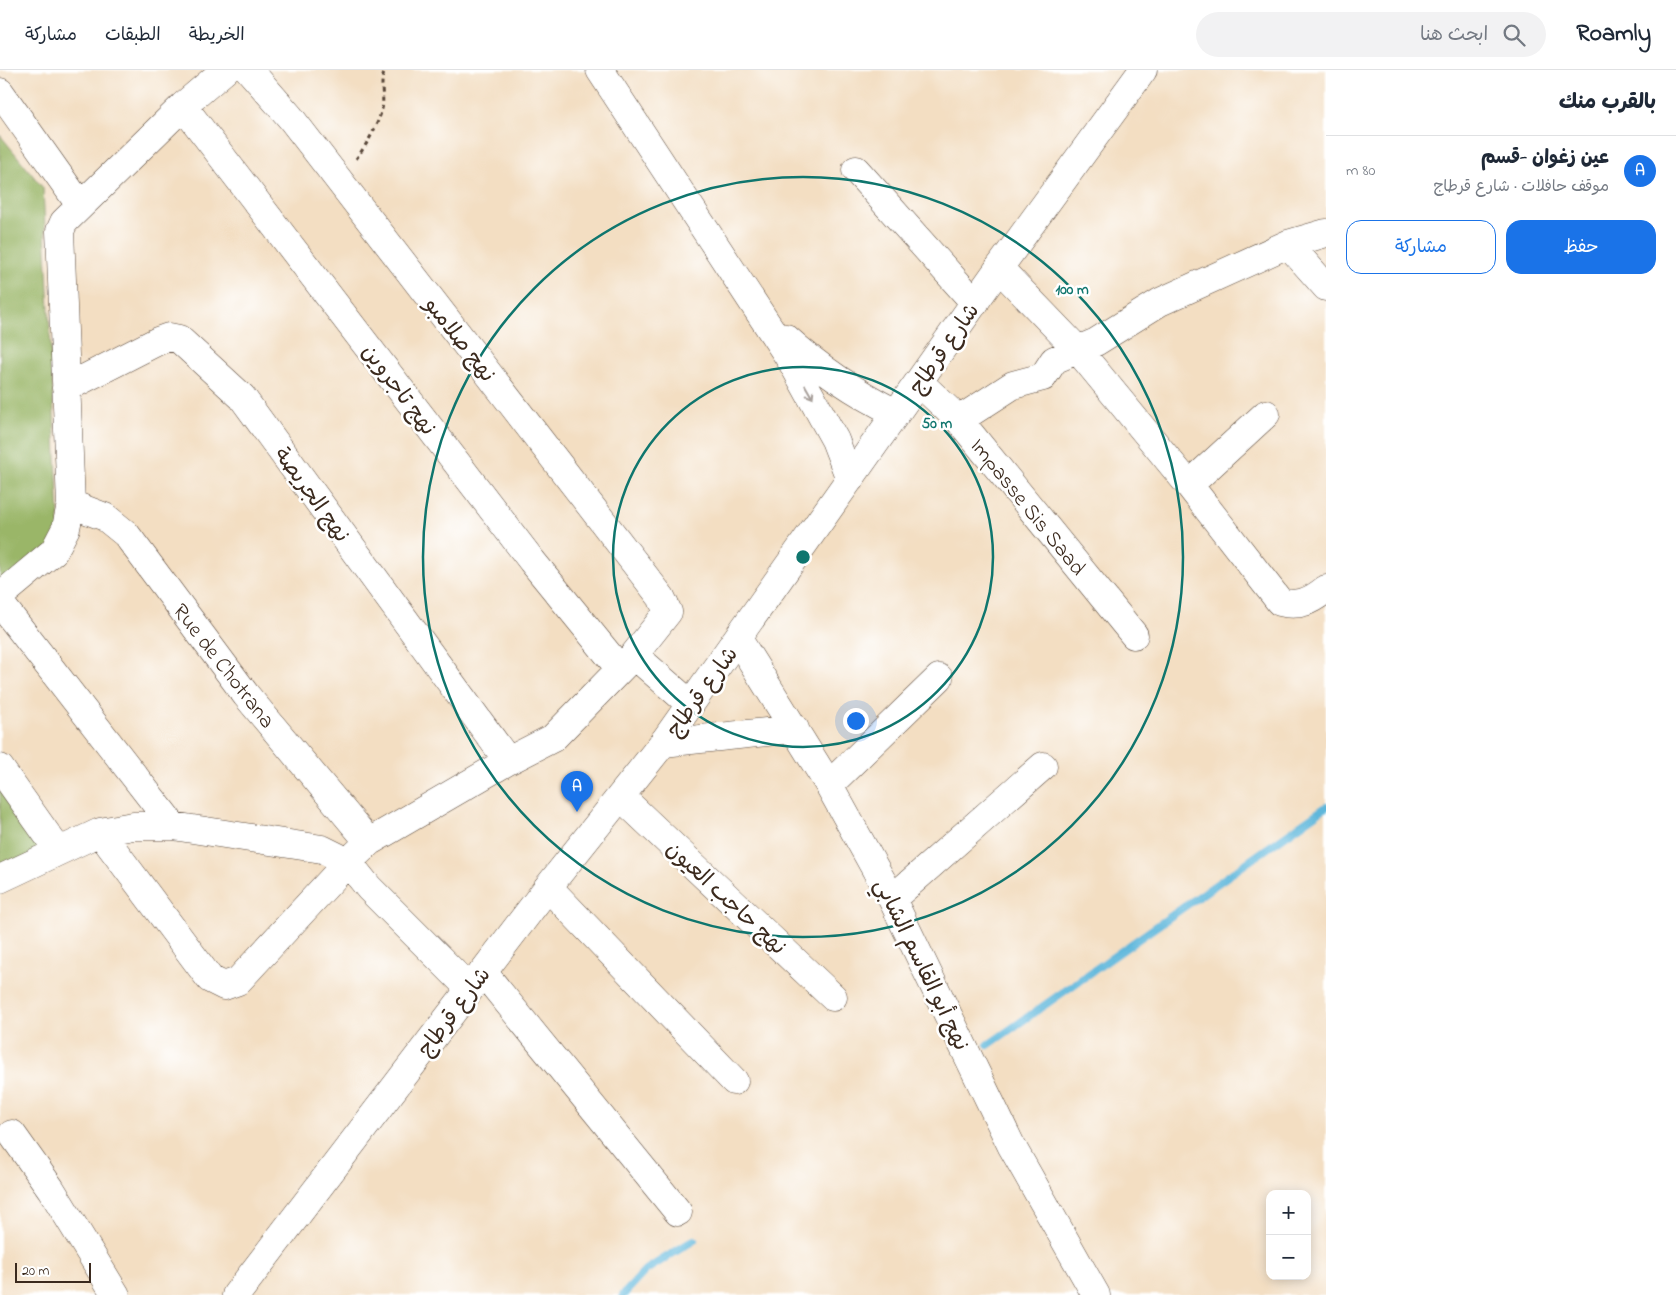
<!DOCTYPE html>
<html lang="ar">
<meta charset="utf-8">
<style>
:root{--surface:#fff;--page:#f2f2f3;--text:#1f2937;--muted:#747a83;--line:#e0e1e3;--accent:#1a73e8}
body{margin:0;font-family:"Indie Flower","Playpen Sans Arabic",sans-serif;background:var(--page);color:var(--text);direction:rtl}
.controls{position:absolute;right:15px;bottom:15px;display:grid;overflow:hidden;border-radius:10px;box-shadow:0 2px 12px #0003}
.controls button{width:45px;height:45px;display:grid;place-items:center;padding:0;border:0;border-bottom:1px solid var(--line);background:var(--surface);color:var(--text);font:25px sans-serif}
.scale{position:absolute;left:15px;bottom:12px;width:76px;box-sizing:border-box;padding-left:5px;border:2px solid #3b2a1e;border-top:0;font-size:14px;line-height:18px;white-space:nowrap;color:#3b2a1e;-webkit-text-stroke:4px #fff;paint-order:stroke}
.you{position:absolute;left:855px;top:650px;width:18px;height:18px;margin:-12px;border:4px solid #fff;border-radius:50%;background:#1a73e8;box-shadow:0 0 0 8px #1a73e833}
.badge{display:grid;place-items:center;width:32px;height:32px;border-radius:50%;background:var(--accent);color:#fff;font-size:16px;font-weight:700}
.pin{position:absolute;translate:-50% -41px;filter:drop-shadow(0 1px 2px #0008)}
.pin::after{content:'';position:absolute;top:26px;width:18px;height:15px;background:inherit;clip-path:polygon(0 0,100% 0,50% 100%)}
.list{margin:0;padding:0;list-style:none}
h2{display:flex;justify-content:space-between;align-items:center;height:65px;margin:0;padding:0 20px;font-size:21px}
h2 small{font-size:16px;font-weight:400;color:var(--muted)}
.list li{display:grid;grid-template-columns:32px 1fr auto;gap:15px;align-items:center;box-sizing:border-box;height:70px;padding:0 20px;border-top:1px solid var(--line)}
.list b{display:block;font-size:19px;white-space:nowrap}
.list p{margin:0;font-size:16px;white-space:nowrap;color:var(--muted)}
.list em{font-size:16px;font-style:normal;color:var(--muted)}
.actions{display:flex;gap:10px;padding:15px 20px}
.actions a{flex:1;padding:11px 0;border:1px solid var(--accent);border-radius:15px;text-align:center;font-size:18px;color:var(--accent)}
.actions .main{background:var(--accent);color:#fff}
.icon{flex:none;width:28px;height:28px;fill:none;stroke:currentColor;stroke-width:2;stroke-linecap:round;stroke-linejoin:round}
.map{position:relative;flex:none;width:1326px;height:1225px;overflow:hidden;direction:ltr}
header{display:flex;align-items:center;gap:30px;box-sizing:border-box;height:70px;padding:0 25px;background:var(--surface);border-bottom:1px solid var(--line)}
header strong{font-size:24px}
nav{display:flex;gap:28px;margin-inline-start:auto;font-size:18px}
.search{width:350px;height:45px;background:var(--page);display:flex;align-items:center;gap:12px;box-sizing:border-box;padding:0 18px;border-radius:28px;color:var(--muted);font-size:19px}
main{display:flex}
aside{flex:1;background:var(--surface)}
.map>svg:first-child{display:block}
</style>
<header>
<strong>Roamly</strong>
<div class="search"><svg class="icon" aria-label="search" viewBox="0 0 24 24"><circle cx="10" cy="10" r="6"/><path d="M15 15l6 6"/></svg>ابحث هنا</div>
<nav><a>الخريطة</a><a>الطبقات</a><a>مشاركة</a></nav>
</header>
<main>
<aside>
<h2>بالقرب منك<small></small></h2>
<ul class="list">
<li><span class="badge">A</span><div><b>عين زغوان -قسم</b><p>موقف حافلات · شارع قرطاج</p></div><em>80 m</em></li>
</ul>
<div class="actions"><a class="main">حفظ</a><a>مشاركة</a></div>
</aside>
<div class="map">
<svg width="1326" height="1225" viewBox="0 0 1326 1225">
<rect width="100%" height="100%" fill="#fff"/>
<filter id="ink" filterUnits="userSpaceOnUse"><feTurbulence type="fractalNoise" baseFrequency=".02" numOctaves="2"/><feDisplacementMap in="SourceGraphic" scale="10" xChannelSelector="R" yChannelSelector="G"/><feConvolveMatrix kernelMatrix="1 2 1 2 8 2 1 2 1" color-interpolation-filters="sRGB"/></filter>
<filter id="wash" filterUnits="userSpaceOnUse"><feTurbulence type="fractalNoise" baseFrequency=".0096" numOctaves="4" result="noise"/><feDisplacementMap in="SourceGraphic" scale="20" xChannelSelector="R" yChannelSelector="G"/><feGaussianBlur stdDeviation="1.12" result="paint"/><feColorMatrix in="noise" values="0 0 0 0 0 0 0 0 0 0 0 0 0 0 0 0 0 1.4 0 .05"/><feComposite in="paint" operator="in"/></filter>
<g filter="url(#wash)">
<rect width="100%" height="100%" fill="#f3dec2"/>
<!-- forest -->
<path fill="#9ab667" stroke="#6a7042" d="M 0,65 L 43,118 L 60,469 L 0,525 Z
M 0,699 L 54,779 L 0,807 Z"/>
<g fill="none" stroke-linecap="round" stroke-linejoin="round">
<!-- stream -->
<path stroke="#5eb7db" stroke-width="8" d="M 988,975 L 1326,737
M 623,1225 L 646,1200 L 694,1170"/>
</g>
</g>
<g filter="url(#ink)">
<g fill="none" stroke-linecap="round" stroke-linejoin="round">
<!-- minor casing -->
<g stroke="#574537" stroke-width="29">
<path id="minor" d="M 0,22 L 80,135
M 183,36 L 532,491 L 620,599
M 856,100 L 975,233
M 1288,174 L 1326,217
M 999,198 L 1078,280 L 1189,415 L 1280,532 C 1299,537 1311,531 1326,519
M 920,313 L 959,350 L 1134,565
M 66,318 L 158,271 L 169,267 L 179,269 L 242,327 L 508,691
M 959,350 L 1013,315 L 1043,307 L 1054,290 L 1096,272 L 1160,232 L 1288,174 L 1326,163
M 1189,415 L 1266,344
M 71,434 L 105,447 L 126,464 L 246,625 L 369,772
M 0,526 L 54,481 L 66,458 L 71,434 L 60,161 L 64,152 L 183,36 L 225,0
M 0,533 L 173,756
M 738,569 L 829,715 L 892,829 L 1011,1075 L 1096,1225
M 634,585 L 690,634
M 663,673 L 795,659
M 0,698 L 58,780
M 829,715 L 939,608
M 621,727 L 833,927
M 100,762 L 210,909 L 224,916 L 238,911 L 348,792 L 369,818 L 470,919
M 0,809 L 100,762 L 133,756 L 173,756 L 322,779 L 348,792 L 369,772 L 508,691 L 553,668 L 634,585 L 668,542 L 661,527 L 290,47 L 249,0
M 548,817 L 734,1011
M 892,829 L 1043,696
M 483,902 L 678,1142
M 12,1064 L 51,1119 L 116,1225"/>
</g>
<!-- tertiary casing -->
<g stroke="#574537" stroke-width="29">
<path id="tertiary" d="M 600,0 L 792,292 L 835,370 L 850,409
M 786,268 C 819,298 856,323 896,343
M 236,1225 L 548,817 L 663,673 L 999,198 L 1143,0"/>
</g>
<!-- path -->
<path stroke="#574537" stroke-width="3" stroke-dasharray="4 4" stroke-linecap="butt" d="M 356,89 C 367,74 377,57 382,39 C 385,27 378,10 386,0"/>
<!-- minor -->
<use href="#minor" stroke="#fff" stroke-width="28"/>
<!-- tertiary -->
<use href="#tertiary" stroke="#fff" stroke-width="28"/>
</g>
<!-- one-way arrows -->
<defs><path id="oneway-shaft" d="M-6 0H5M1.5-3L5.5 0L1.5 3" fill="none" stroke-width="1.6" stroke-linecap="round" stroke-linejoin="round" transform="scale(1.25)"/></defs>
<use stroke="#a79f9a" href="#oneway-shaft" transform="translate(809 322) rotate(60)"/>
</g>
<!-- distance rings -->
<g fill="none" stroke="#0f766e" stroke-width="2.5">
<circle cx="803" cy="487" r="190"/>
<circle cx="803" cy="487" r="380"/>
</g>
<g text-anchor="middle" stroke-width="5" stroke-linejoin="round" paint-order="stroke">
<!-- street labels -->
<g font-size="22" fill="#3b2a1e" stroke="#fff">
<text transform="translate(461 269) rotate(52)" y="8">نهج صلامبو</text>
<text transform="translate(943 278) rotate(-55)" y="8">شارع قرطاج</text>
<text transform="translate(400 319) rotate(53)" y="8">نهج تاجروين</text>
<text transform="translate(313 424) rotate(54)" y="8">نهج الجريصة</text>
<text transform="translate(1029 436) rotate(51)" y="8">Impasse Sis Saad</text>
<text transform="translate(225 595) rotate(52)" y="8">Rue de Chotrana</text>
<text transform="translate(701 621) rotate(-54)" y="8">شارع قرطاج</text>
<text transform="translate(727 827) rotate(43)" y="8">نهج حاجب العيون</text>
<text transform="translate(923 894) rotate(64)" y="8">نهج أبو القاسم الشابي</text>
<text transform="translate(453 941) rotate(-53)" y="8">شارع قرطاج</text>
</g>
</g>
<circle cx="803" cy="487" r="8" fill="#0f766e" stroke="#fff" stroke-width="2.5"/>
<g font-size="15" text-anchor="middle" font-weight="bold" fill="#0f766e" stroke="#fff" stroke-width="5" stroke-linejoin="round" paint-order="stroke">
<text x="1072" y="224">100 m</text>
<text x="937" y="358">50 m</text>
</g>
</svg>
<div class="controls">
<button>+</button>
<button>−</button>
</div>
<div class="scale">20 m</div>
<div class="you"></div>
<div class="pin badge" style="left:577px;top:742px">A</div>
</div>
</main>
